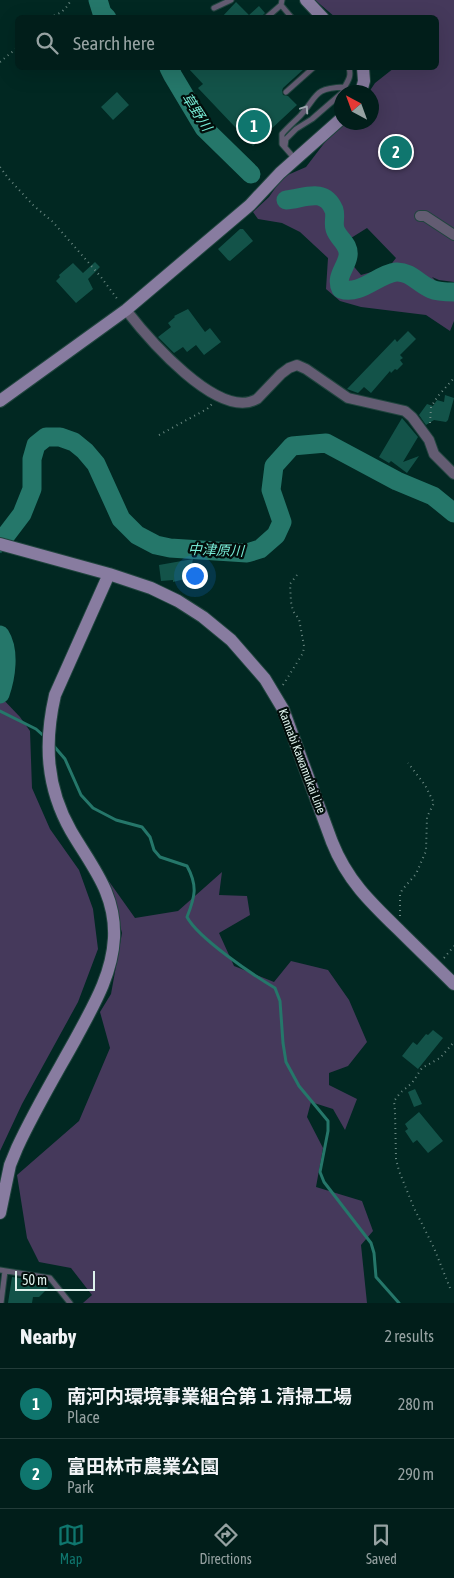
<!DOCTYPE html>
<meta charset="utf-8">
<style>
:root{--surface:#011e1a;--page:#0f2b27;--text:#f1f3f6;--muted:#96a2a2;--line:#233c39;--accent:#0f766e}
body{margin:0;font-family:"Asap Condensed","Noto Sans JP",sans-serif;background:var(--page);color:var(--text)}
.compass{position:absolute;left:334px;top:85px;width:45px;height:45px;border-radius:50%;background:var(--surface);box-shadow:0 5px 20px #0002;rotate:319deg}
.scale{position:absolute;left:15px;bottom:12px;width:80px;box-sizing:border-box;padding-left:5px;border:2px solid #def2ed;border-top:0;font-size:14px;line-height:18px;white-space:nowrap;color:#def2ed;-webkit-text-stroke:4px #020e0b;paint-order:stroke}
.you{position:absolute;left:194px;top:575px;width:18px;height:18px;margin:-12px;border:4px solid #fff;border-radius:50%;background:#1a73e8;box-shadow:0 0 0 8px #1a73e833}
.badge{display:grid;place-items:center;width:32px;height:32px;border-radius:50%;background:var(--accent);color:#fff;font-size:16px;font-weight:700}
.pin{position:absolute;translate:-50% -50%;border:2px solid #fff;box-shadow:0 1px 5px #0006}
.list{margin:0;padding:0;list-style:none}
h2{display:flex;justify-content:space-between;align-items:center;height:65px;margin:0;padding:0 20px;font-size:21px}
h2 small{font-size:16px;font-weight:400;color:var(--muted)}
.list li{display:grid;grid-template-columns:32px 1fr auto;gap:15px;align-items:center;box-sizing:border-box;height:70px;padding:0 20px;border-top:1px solid var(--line)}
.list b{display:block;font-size:19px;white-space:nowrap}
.list p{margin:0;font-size:16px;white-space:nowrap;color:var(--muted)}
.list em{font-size:16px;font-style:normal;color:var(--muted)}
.icon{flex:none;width:28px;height:28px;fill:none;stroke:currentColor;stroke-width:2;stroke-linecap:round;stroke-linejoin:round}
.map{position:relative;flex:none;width:454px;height:1303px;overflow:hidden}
.search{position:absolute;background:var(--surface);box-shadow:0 5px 20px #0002;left:15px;right:15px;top:15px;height:55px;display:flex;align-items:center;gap:12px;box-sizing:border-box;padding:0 18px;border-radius:8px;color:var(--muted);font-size:19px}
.sheet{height:205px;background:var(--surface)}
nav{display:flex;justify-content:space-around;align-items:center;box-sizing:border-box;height:70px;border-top:1px solid var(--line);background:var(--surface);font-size:14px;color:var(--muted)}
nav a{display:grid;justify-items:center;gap:2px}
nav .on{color:var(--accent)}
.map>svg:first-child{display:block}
</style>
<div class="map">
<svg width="454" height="1303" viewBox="0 0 454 1303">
<rect width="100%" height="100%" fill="#012822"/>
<!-- green -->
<path fill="#45395b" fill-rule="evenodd" d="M 315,0 L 454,0 L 454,282 L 439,280 L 432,277 L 454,300 L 454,321 L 450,331 L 426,315 L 361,307 L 340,301 L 326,289 L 328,258 L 300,232 L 282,223 L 258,219 L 253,212 L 269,197 L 283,177 L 306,167 L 332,133 L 344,123 L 372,122 L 372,92 L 369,92 L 375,83 L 394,68 L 436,68 L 436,18 L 335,17 ZM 367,228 L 396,258 L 389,267 L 361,275 L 350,262 L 351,238 Z
M 0,696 L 20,717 L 30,731 L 32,788 L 50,829 L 79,870 L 93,909 L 98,949 L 78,1002 L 22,1104 L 0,1151 Z
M 222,872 L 219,895 L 247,896 L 250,915 L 219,933 L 234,966 L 274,982 L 291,961 L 328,970 L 349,1000 L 367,1042 L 348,1066 L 329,1073 L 329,1085 L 357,1099 L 345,1130 L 333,1109 L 311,1102 L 307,1117 L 323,1148 L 316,1187 L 362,1201 L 373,1231 L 361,1245 L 367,1303 L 83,1303 L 92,1295 L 71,1268 L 39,1262 L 27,1238 L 17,1175 L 79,1121 L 110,1048 L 100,1012 L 111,994 L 122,933 L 108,880 L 135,918 L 178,911 Z"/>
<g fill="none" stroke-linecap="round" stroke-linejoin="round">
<!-- stream -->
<path stroke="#25776a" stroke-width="3" d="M 0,711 L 36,729 L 45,737
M 53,745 L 65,759 L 81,795 L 93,808 L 116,820 L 142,827 L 150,837 L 154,850 L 160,857 L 187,866 C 198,886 195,897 187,917 C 198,938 253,975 275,988 L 280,1001 L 283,1043 L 286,1062 L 299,1086 L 328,1121 L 328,1131 L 320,1172 L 324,1182 L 371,1243 L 374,1253 L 376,1277 L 399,1303"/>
<!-- river -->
<path stroke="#25776a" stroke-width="19" d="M 98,0 L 102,13 L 107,18
M 169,68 L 173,76 L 204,128 L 251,174
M 286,200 C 303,199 324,186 334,210 C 336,216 333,223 335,229 C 338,239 350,244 348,256 C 346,268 335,277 341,289 C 360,296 378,274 396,272 C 410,271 419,284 431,289 C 438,292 446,292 454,292
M 0,543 L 22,514 L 32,489 L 32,459 L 36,445 L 46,437 L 60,437 L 74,442 L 85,451 L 96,464 L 121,519 L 137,535 L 156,545 L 170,548 L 247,553 L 260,549 L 276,535 L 282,522 L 271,490 L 274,466 L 292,446 L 326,443 L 397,481 L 433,496 L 454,513
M 0,635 C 10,651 6,677 0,694"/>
</g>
<!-- building -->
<path fill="#135349" d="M 236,2 L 249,15 L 259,6 L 265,13 L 260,18 L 221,18 Z
M 188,68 L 305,68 L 283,88 L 282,91 L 283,95 L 288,96 L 297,105 L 253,146 L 198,88 L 203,84 Z
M 117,92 L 129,105 L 113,120 L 101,107 Z
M 240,229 L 243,229 L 253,241 L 230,261 L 228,260 L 218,249 Z
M 95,262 L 100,267 L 88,279 L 93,289 L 76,303 L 56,281 L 60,277 L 59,275 L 73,263 L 83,273 Z
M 188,309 L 205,332 L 210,328 L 221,342 L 204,355 L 196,345 L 187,352 L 183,347 L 174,353 L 158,337 L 171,327 L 168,323 L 175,317 L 174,316 Z
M 408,331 L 416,339 L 400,355 L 403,358 L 400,360 L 403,364 L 397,370 L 395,369 L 391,373 L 390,371 L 371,393 L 364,387 L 358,393 L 347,389 L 395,339 L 397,342 Z
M 445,395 L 454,398 L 448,420 L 446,422 L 434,420 L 426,425 L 419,415 L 427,404 L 433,406 L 437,400 L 444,402 Z
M 402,418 L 418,437 L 403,462 L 419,456 L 407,473 L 391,461 L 389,463 L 379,457 Z
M 193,559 L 189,578 L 173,582 L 173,580 L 161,581 L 159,565 Z
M 433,1030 L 443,1038 L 418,1069 L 402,1056 L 413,1042 L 417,1045 L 426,1034 L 428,1035 Z
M 415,1089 L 422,1104 L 414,1107 L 408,1092 Z
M 419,1112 L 443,1141 L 428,1153 L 417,1140 L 413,1143 L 405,1131 L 408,1129 L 405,1124 Z
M 12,1277 L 42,1281 L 48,1288 L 39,1297 L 33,1297 L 32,1303 L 8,1303 Z"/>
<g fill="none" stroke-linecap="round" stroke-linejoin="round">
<!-- lane casing -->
<g stroke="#20443e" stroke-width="7">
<path id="lane" d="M 281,5 L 292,18
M 214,8 L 231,0
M 266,18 L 281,5 L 282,0
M 343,90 C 347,82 352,77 349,68
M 286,92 L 313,68
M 285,146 L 286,139 L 296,129 L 312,119 L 342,93
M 295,159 L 282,144 L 282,134 C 288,127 294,122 300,116 C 318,97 312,88 344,87
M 0,1270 L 50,1278 L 70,1303
M 1,1303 L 5,1271"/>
</g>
<!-- street casing -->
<g stroke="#20443e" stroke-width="12">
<path id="street" d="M 420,216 L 425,216 L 454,235
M 126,310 C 147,337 218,421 257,399 L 281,374 L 289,368 L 297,365 L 306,369 L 348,398 L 405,411 L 412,417 L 429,440 L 434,454 L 454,474"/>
</g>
<!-- secondary casing -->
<g stroke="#20443e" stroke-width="14">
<path id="secondary" d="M 306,0 L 323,18
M 361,92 L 364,81 L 363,68
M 0,401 L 126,310 L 250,205 L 280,173 L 342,118
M 0,544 L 109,574 L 151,588 L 178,601 L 203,617 L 231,640 L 265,679 L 283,709 L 332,842 C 347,880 370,902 399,930 C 417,948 436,966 454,984
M 0,1213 L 10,1165 L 17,1148 C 34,1111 55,1076 75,1040 C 92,1008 112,976 114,938 C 116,893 92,867 71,831 C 46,787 44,743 55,695 L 109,574"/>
</g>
<!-- path -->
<path stroke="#6a8882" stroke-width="2" stroke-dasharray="1 4" stroke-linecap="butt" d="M 39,18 C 55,16 63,15 71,0
M 0,62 L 18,47
M 0,167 L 9,179 L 34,206 L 53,222 L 101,277 L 118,300
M 430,423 L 431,407 L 438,396 L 454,378
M 159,435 L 207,409 L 213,403
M 283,685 L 303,653 L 304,646 L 299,619 L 293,611 L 291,602 L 290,584 L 297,575
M 400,916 L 400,895 L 402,890 L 416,874 L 426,851 L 427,817 L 434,803 L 425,785 L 408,763
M 444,958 L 454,946
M 450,1288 L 434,1248 L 414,1208 L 399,1171 L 396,1159 L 395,1111 L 394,1101 L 400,1093 L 412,1083 L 422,1068 L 440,1058 L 454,1042"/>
<!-- lane -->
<use href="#lane" stroke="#635c72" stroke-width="5"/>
<!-- street -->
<use href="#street" stroke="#635c72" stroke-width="10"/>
<!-- secondary -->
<use href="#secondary" stroke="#887ca0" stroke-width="12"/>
</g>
<!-- one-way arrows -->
<defs><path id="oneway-chevron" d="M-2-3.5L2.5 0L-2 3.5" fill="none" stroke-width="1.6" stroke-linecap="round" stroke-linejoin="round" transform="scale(1.25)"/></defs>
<use stroke="#a0a7b0" href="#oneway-chevron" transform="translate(305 109) rotate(-56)"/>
<g text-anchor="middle" stroke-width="4.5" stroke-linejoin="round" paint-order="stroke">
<!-- street labels -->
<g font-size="12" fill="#def2ed" stroke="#020e0b">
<text transform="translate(302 761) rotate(69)" y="4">Kannabi Kawamukai Line</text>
</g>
<!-- water labels -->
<g font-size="14" font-style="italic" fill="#78ecd7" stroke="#020e0b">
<text transform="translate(197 112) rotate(57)" y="5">草野川</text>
<text transform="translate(216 550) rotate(2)" y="5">中津原川</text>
</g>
</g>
</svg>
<svg class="compass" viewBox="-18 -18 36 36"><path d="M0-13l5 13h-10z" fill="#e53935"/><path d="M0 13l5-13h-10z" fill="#96a2a2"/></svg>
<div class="scale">50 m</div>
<div class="you"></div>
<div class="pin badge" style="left:254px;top:126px">1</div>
<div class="pin badge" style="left:396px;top:152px">2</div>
<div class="search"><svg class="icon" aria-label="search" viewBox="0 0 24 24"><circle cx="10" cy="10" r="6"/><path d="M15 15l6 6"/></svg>Search here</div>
</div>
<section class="sheet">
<h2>Nearby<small>2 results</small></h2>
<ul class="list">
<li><span class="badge">1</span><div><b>南河内環境事業組合第１清掃工場</b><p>Place</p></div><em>280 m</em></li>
<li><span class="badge">2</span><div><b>富田林市農業公園</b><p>Park</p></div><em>290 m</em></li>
</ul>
</section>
<nav>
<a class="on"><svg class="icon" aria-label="map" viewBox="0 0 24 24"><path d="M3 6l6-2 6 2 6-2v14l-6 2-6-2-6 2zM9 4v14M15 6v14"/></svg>Map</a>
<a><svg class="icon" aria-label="directions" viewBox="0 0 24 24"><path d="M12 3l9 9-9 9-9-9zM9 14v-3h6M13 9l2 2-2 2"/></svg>Directions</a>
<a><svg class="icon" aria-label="saved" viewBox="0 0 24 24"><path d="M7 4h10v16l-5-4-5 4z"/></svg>Saved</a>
</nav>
